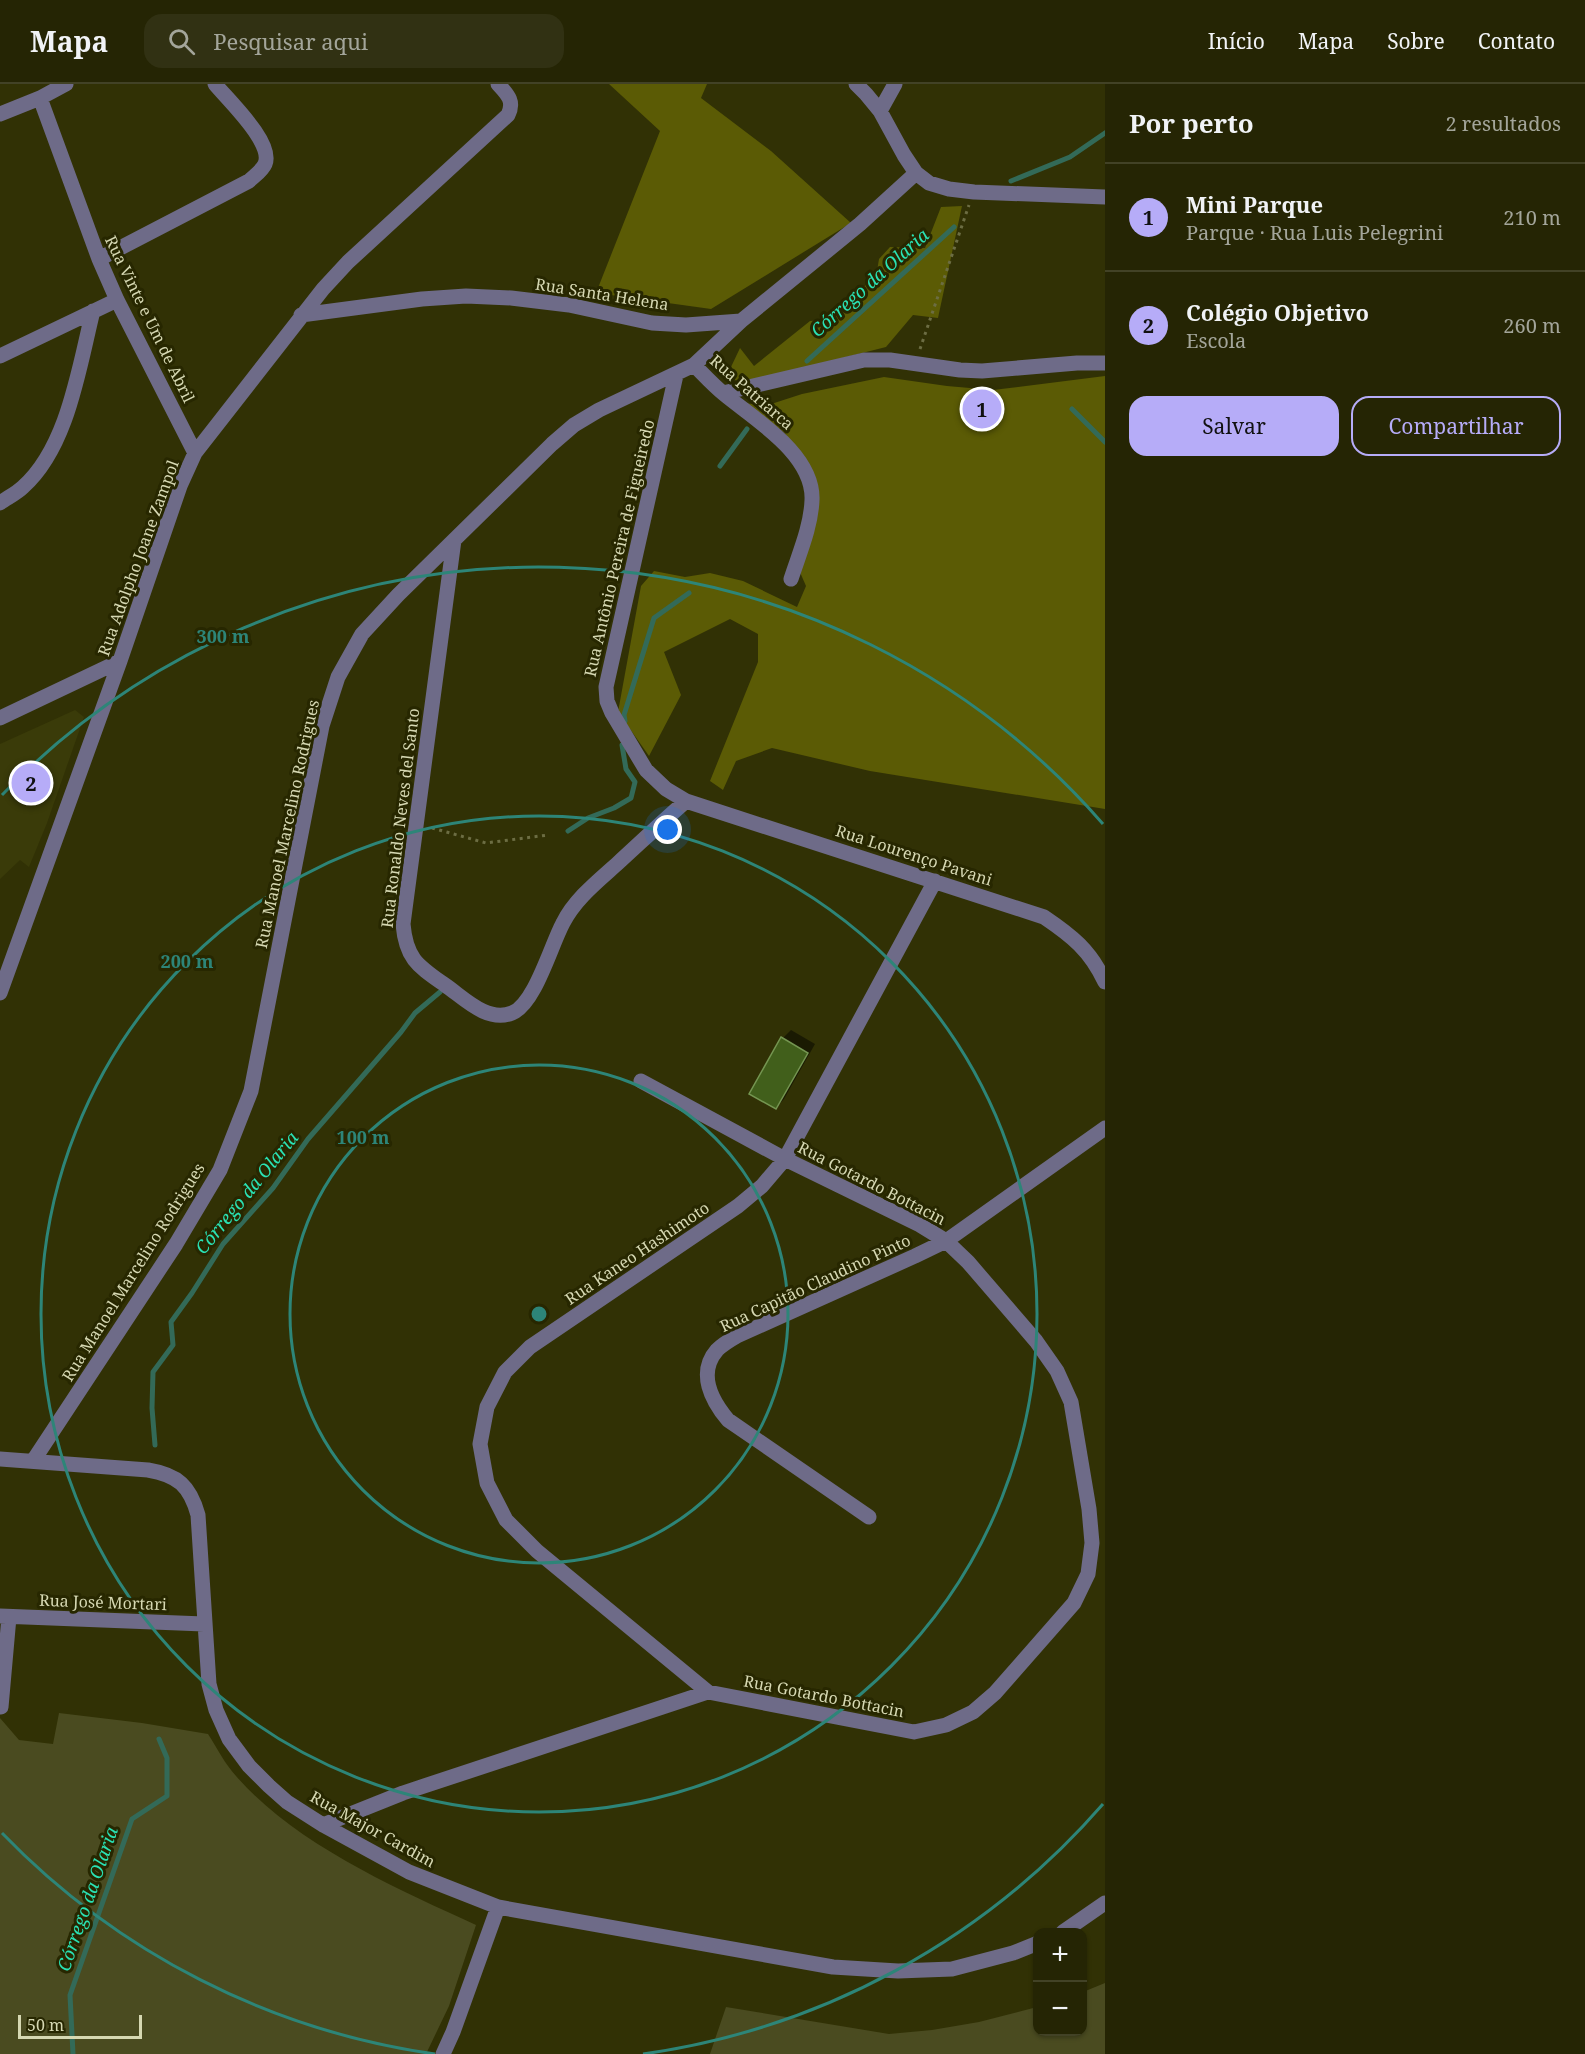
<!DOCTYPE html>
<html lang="pt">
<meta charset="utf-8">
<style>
:root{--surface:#252504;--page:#313113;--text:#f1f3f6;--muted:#a3a59a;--line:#424226;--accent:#b6acf8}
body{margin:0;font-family:"Noto Serif",serif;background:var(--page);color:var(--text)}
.controls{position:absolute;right:18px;bottom:18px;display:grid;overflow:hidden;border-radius:12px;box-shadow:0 2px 4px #0004}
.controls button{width:54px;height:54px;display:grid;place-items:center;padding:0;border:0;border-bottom:2px solid var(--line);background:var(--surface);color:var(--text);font:30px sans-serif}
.scale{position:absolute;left:18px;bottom:15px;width:124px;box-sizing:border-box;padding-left:6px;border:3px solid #d6d8b2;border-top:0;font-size:16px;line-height:21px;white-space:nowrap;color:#d6d8b2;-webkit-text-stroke:4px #272700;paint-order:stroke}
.you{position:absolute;left:668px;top:746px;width:21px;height:21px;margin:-15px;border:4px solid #fff;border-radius:50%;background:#1a73e8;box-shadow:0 0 0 9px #1a73e833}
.badge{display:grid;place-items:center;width:39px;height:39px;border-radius:50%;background:var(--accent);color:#111;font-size:20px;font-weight:700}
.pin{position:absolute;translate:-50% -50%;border:3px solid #fff;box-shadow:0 2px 6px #0006}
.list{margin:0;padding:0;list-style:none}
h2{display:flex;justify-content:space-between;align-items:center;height:78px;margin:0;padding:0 24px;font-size:26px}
h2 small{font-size:20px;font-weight:400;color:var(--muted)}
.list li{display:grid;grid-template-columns:39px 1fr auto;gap:18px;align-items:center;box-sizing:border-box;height:108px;padding:0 24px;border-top:2px solid var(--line)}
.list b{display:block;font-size:22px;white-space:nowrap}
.list p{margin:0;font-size:20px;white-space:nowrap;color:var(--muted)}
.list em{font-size:20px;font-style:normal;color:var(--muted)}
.actions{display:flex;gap:12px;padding:18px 24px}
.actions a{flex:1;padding:14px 0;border:2px solid var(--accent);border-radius:18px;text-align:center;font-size:21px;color:var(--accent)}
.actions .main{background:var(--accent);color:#111}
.icon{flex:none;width:33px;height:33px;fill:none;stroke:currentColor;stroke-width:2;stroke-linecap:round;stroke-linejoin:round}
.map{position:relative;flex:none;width:1105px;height:1970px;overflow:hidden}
header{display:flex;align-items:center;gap:36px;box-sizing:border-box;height:84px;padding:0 30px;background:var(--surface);border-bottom:2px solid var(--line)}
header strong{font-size:28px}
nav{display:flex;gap:33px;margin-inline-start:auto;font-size:21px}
.search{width:420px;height:54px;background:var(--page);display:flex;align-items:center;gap:15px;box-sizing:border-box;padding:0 21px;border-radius:18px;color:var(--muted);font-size:22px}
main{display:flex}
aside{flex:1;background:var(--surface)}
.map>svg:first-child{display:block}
</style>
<header>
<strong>Mapa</strong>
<div class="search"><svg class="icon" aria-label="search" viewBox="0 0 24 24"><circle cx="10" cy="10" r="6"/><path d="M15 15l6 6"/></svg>Pesquisar aqui</div>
<nav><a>Início</a><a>Mapa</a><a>Sobre</a><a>Contato</a></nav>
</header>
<main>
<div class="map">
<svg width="1105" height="1970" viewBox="0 0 1105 1970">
<rect width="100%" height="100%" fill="#313105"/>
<!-- built -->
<path fill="#3a3b09" d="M 75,626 L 84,633 L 47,739 L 29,783 L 20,776 L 0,795 L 0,660 Z"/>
<!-- green -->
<path fill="#4a4b20" d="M 59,1629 L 142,1639 L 208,1650 C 217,1664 225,1680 236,1692 C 295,1760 395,1804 476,1841 L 449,1922 L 426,1970 L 0,1970 L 0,1634 L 19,1656 L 53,1660 Z
M 1105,1899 L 1105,1970 L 710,1970 L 726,1923 L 889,1950 L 932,1946 L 979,1938 L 1037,1923 L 1038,1948 L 1082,1948 L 1083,1908 Z"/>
<!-- forest -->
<path fill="#5b5b05" d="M 609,0 L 707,0 L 701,14 L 771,67 L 851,139 L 711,225 L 596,209 L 660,47 Z
M 962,122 L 938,234 L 913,231 L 886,263 L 747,298 L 735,296 L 731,283 L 740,264 L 754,282 L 810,237 L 822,236 L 876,193 L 879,175 L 890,163 L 925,164 L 941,123 Z
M 1105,292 L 1105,725 L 870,687 L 772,664 L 736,677 L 723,706 L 710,697 L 758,578 L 758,550 L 730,535 L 664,568 L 681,611 L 649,672 L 618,628 L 641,502 L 654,487 L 685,493 L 710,489 L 743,497 L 797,523 L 806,502 L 799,486 L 819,410 L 785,349 L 745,319 L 765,322 L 802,310 L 884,293 L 947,302 L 993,306 Z"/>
<!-- shadow -->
<path fill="#0007" d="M 791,946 L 815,960 L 784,1015 L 776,1024 L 783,954 Z"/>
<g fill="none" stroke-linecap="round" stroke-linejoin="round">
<!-- stream -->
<path stroke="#336a58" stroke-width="5" d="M 1011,97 L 1070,73 L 1105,49
M 807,277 L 954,143
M 1072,325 L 1105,358
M 720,382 L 747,345
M 625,637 L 624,631 L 654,534 L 689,509
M 568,747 L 588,734 L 614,724 L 631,714 L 635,698 L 626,685 L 622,661
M 155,1361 L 152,1324 L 153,1288 L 173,1261 L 171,1238 L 192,1209 L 223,1160 L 273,1104 L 308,1055 L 401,948 L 415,929 L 440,908
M 73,1970 L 70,1911 L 132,1735 L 167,1712 L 167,1674 L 159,1655"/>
</g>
<!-- building -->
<path fill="#415f1b" stroke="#749551" stroke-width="1.5" d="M 781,953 L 808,969 L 776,1025 L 749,1010 Z"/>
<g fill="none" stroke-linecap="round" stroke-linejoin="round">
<!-- path -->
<path stroke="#6c6d43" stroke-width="3" stroke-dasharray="3 4.5" stroke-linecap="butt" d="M 920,265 L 969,121
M 432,744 L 486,759 L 548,751"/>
<!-- minor -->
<path stroke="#6e6b88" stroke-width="15" d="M 856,0 L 866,10 L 880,27 L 904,71 L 916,89 L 929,99 L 949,105 L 974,108 L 1105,113
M 40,14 L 99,175 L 117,216 L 195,369
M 880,27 L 895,0
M 0,30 L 40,14 L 66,0
M 99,175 L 249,97 C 254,92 262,87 265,80 C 274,59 228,16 215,0
M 301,231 L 422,215 L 466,212 L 511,214 L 569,221 L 652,239 L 686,241 L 741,237
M 0,272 L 117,216
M 694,281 C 704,291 713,301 724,310 C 754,335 814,370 812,416 C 811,443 799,470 791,495
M 676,291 L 606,603 L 607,617 L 612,629 L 646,686 L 666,705 L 686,717 L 1044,833 C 1072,852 1090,866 1105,898
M 723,309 L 864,276 L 890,276 L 960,286 L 982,287 L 1077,279 L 1105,279
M 0,419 C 7,414 17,409 23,403 C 68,363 79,283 93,227
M 454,456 L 403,840 C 406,875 418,882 445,901 C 464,914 487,939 512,929 C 535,920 551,861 563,839 C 575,815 598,797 618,779 C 641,758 663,737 686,717
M 0,634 L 120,577
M 0,909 L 120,577 L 180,402 L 195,369 L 323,205 L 348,178 L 508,31 C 515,17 507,10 498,0
M 0,1375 L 148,1386 C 178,1391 190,1402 198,1431 L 209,1600 L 216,1626 L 229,1655 L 249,1682 L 269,1702 L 287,1718 L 323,1741 L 409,1788 L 498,1823 L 833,1883 L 898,1887 L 952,1885 L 1013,1869 L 1038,1859
M 33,1377 L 176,1160 L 220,1086 L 251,1007 L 322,642 L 338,593 L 362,550 L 398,511 L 552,360 L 574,341 L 599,326 L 694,281 L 741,237 L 860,140 L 916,89
M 869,1433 L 728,1336 C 712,1317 697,1289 717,1266 C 722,1261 730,1256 737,1252 L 915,1172 L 946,1157 L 1105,1044
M 0,1532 L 204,1540
M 708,1608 L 537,1467 L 506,1436 L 487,1399 L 480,1360 L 487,1323 L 505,1288 L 530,1263 L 738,1122 L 762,1102 L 785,1075 L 935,797
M 1,1623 L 9,1533
M 323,1741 L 403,1709 L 708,1608 L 914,1648 L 946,1641 L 973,1628 L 995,1609 L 1074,1519 L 1088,1490 L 1092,1459 L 1089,1425 L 1071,1318 L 1057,1287 L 1036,1257 L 968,1178 L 946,1157 L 920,1141 L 785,1075 L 641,997
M 1063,1848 L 1105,1819
M 443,1970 L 453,1948 L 498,1823"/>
</g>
<!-- distance rings -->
<g fill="none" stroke="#2d8578" stroke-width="3">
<circle cx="539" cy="1230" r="249"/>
<circle cx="539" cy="1230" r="498"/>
<path d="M1103 1720A747 747 0 0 1 643 1970M435 1970A747 747 0 0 1 2 1749M2 711A747 747 0 0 1 1103 740"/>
</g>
<g text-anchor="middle" stroke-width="6" stroke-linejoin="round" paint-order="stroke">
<!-- street labels -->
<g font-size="16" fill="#d6d8b2" stroke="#272700">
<text transform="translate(602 210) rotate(9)" y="6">Rua Santa Helena</text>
<text transform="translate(150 235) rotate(64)" y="6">Rua Vinte e Um de Abril</text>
<text transform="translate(752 308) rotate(41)" y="6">Rua Patriarca</text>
<text transform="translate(619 464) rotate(-77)" y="6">Rua Antônio Pereira de Figueiredo</text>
<text transform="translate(138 474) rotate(-70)" y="6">Rua Adolpho Joane Zampol</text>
<text transform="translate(400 734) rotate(-83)" y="6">Rua Ronaldo Neves del Santo</text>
<text transform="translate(287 740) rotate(-78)" y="6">Rua Manoel Marcelino Rodrigues</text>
<text transform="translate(914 771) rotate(18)" y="6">Rua Lourenço Pavani</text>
<text transform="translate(872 1099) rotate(27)" y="6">Rua Gotardo Bottacin</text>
<text transform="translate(637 1169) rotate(-34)" y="6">Rua Kaneo Hashimoto</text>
<text transform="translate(133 1188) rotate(-58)" y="6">Rua Manoel Marcelino Rodrigues</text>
<text transform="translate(815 1199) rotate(-25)" y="6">Rua Capitão Claudino Pinto</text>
<text transform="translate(103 1518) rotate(2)" y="6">Rua José Mortari</text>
<text transform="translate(824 1612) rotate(11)" y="6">Rua Gotardo Bottacin</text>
<text transform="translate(373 1745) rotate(29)" y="6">Rua Major Cardim</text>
</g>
<!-- water labels -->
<g font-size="18" font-style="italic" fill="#2ae2b4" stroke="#272700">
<text transform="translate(870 199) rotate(-42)" y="6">Córrego da Olaria</text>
<text transform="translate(247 1109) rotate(-51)" y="6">Córrego da Olaria</text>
<text transform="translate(88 1815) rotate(-71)" y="6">Córrego da Olaria</text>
</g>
</g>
<circle cx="539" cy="1230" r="9" fill="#2d8578" stroke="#272700" stroke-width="3"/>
<g font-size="18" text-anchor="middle" font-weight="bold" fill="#2d8578" stroke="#272700" stroke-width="6" stroke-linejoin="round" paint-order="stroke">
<text x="223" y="559">300 m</text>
<text x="187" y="884">200 m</text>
<text x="363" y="1060">100 m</text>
</g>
</svg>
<div class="controls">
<button>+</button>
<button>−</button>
</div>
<div class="scale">50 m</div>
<div class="you"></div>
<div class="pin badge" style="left:982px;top:325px">1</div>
<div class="pin badge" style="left:31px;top:699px">2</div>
</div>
<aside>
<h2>Por perto<small>2 resultados</small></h2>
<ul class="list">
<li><span class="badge">1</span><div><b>Mini Parque</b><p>Parque · Rua Luis Pelegrini</p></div><em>210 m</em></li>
<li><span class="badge">2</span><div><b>Colégio Objetivo</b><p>Escola</p></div><em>260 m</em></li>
</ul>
<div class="actions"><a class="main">Salvar</a><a>Compartilhar</a></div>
</aside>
</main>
